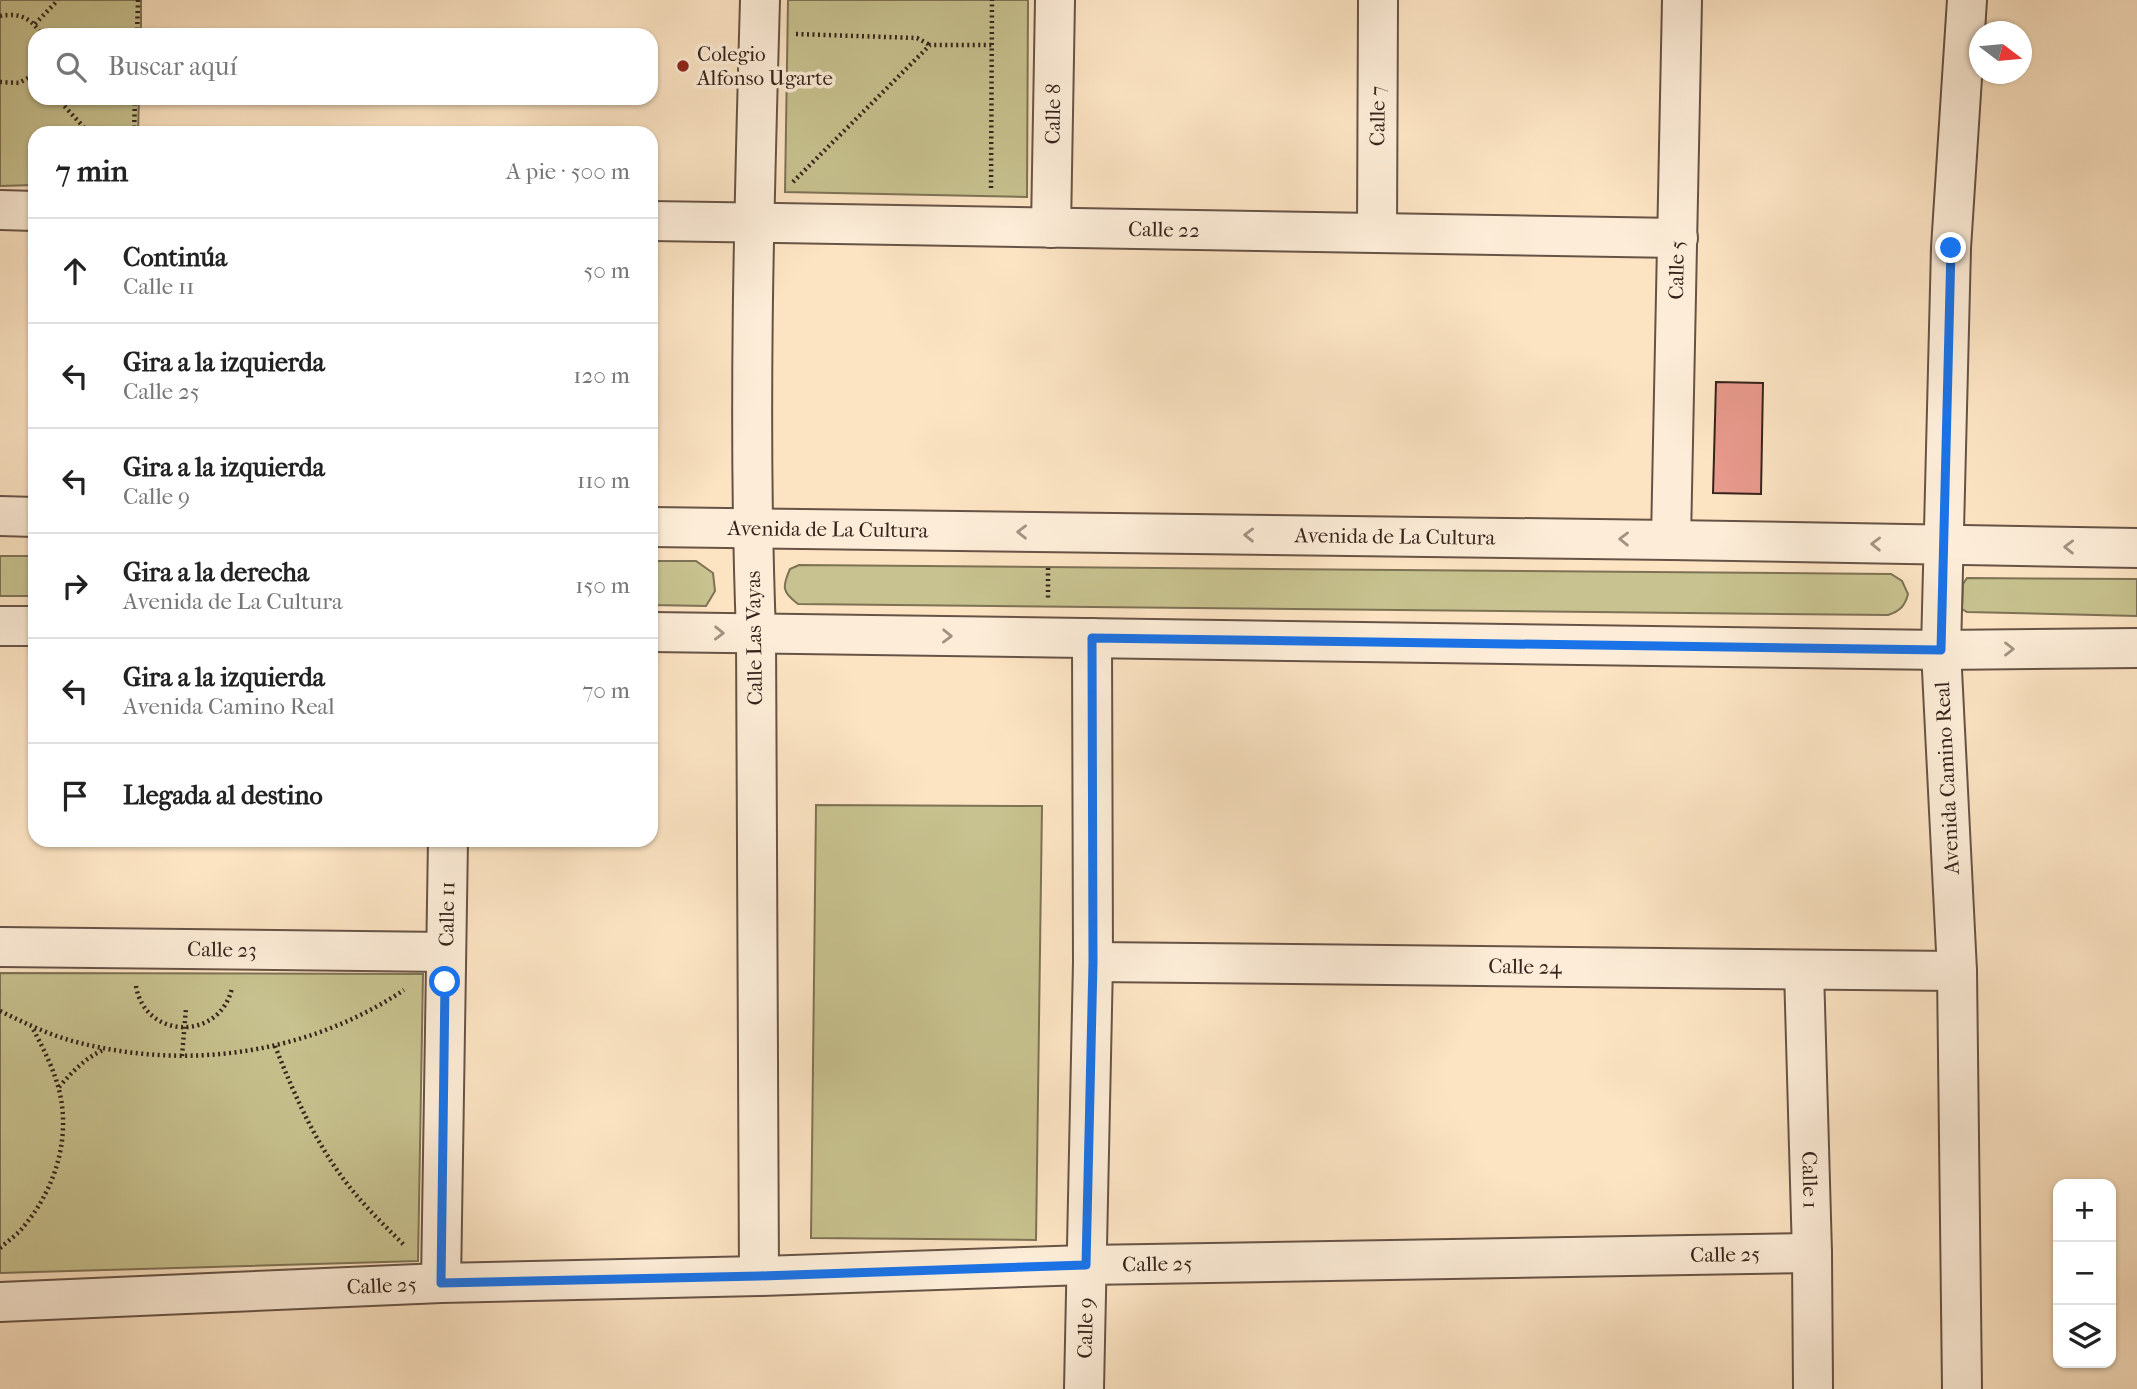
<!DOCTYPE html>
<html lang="es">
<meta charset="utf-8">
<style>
:root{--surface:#fff;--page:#f2f2f2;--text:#222;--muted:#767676;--line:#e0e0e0}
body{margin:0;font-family:"IM FELL French Canon",serif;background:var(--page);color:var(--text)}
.controls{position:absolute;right:21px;bottom:21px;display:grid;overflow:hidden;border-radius:14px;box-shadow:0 2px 5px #0004}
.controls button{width:63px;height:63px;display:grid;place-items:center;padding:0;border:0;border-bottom:2px solid var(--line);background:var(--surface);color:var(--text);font:35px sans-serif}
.compass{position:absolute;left:1969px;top:21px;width:63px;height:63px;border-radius:50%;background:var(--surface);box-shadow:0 2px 5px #0004;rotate:106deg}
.stop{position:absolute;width:21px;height:21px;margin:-16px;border:5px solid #1a73e8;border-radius:50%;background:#fff}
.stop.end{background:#1a73e8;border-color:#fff;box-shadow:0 2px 7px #0008}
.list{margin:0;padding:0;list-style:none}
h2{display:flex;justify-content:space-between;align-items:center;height:91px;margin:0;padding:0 28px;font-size:30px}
h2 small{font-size:23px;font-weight:400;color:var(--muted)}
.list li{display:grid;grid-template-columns:46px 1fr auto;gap:21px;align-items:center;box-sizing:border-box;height:105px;padding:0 28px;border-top:2px solid var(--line)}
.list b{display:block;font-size:26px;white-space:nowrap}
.list p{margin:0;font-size:23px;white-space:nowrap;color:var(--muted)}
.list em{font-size:23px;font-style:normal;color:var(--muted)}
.icon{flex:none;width:38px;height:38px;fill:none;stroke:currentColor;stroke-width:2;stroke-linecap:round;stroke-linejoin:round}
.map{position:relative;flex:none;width:2137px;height:1389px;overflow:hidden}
.search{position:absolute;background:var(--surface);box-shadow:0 2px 5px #0004;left:28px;top:28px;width:630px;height:77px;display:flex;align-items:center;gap:18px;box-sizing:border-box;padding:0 24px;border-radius:21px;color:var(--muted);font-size:26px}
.panel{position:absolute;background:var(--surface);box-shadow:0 2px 5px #0004;left:28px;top:126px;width:630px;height:721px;border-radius:21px}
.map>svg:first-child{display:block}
</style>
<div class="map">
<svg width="2137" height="1389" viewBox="0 0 2137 1389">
<rect width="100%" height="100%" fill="#fce4c3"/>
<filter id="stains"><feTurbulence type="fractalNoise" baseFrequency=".00286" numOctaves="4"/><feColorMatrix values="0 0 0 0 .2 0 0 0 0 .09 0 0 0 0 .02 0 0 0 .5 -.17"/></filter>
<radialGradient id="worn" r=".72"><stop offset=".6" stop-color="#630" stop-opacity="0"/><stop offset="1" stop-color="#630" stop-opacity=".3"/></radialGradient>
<!-- green -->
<path fill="#c7c28f" stroke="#7e7255" stroke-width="2" d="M 0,0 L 141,0 L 141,35 L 35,35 L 35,98 L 139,98 L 138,133 L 35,133 L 35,185 L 0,186 Z
M 788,0 L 1028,0 L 1027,197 L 785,192 Z
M 0,556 L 35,556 L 35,596 L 0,596 Z
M 651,561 L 696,561 L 713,573 L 715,591 L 706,606 L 651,605 Z
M 799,565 L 1891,574 L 1902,581 L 1908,594 C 1905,606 1900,611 1888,615 L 798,604 C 782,592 782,587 790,569 Z
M 1967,578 L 2137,579 L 2137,616 L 1967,612 L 1962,609 L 1963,584 Z
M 816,805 L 1042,806 L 1036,1240 L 811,1238 Z
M 0,973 L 423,974 L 418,1261 L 0,1273 Z"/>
<!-- building -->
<path fill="#e7998b" stroke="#35231b" stroke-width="2" d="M 1716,382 L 1763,383 L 1761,494 L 1713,493 Z"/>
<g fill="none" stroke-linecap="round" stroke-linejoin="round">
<!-- minor casing -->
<g stroke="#675345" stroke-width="42">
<g id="minor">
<path d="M 0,210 L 35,211"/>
<path id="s1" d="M 651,221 L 1678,238"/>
<path id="s2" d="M 1051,228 L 1055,0"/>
<path id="s3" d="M 1377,233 L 1378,0"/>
<path d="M 0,516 L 35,517"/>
<path id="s4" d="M 651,527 L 1671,540 L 2137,548"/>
<path id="s5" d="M 1671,540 L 1682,0"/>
<path d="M 0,626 L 35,626"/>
<path d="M 651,632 L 1941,650 L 2137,648"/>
<path id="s6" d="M 0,947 L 446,952"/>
<path id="s7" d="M 1093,962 L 1957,971"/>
<path id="s8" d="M 1804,970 L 1812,1253 L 1813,1389"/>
<path d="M 759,1276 L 756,633 C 748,422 754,211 760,0"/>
<path id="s9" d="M 441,1283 L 448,840"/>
<path id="s10" d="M 0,1302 L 441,1283 L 759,1276 L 1086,1265 L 1812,1253"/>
<path id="s11" d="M 1084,1389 L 1093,962 L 1092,638"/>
<path d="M 1962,1389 L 1957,971 L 1941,650 L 1951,248 L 1967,0"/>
</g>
</g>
<!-- path -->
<path stroke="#35231b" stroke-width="4.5" stroke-dasharray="2 3.5" stroke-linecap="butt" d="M 0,16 C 20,12 32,19 42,35
M 35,24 L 58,0
M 796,34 L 917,38 L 930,45
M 137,35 L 138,0
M 0,82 L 19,83 L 35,74
M 57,98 L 89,133
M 134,133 L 135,98
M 793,182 L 930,45 L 992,45
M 991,188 L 992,0
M 1048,568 L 1048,601
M 136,986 C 145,1040 220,1041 232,988
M 0,1011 C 23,1022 45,1033 69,1040 C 183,1072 306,1055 404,990
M 275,1046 C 294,1094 314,1140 345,1181 C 363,1205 384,1225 405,1246
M 182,1056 L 186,1008
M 59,1087 C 73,1071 85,1058 105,1049
M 0,1248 C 8,1241 18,1234 24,1226 C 56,1188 72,1135 58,1086 C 52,1065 42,1046 32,1027"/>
<!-- minor -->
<use href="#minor" stroke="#fdedd8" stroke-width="38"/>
</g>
<!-- one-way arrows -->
<defs><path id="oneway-chevron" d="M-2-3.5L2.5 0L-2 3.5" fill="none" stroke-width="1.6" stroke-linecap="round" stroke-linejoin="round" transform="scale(1.75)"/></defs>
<g stroke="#a39283">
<use href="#oneway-chevron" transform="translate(1022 532) rotate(-179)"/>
<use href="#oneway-chevron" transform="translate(1249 535) rotate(-179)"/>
<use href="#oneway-chevron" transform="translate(1624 539) rotate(-179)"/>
<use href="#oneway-chevron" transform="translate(1876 544) rotate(-179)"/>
<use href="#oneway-chevron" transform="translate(2069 547) rotate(-179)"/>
<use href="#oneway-chevron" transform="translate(719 633) rotate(1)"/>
<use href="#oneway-chevron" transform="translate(947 636) rotate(1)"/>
<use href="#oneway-chevron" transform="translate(2009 649)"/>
</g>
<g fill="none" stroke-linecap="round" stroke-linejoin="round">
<!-- route -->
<path stroke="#1a73e8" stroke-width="9" d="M 445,982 L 441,1283 L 760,1276 L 1086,1265 L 1093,962 L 1092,638 L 1941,650 L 1951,248"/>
</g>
<!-- markers -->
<circle fill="#8f2418" stroke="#fdedd8" stroke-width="2.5" cx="683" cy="66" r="7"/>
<g text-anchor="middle" stroke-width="7" stroke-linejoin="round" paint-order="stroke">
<!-- poi labels -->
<g font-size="21" fill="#35231b" stroke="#fdedd8" text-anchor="start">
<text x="697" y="61">Colegio<tspan x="697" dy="24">Alfonso Ugarte</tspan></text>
</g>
<!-- street labels -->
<g font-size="21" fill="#35231b" stroke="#fdedd8">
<text dy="7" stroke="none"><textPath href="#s2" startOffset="114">Calle 8</textPath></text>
<text dy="7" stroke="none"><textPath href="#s3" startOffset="117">Calle 7</textPath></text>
<text dy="7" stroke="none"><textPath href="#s1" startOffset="513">Calle 22</textPath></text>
<text dy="7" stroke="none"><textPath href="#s5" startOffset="270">Calle 5</textPath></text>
<text dy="7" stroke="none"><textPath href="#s4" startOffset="177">Avenida de La Cultura</textPath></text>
<text dy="7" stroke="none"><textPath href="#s4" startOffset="744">Avenida de La Cultura</textPath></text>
<text transform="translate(754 638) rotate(-91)" y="7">Calle Las Vayas</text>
<text transform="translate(1947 778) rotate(-93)" y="7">Avenida Camino Real</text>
<text dy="7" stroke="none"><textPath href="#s9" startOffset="369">Calle 11</textPath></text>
<text dy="7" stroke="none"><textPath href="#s6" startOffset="222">Calle 23</textPath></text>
<text dy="7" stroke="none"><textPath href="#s7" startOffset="432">Calle 24</textPath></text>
<text dy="7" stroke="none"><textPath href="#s8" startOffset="210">Calle 1</textPath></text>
<text dy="7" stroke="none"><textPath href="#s10" startOffset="1726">Calle 25</textPath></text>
<text dy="7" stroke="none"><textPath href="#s10" startOffset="1158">Calle 25</textPath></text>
<text dy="7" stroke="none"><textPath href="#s10" startOffset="382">Calle 25</textPath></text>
<text dy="7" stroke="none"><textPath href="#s11" startOffset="61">Calle 9</textPath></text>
</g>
</g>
<rect width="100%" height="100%" filter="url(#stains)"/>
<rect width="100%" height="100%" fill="url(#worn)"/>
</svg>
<div class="controls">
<button>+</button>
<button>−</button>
<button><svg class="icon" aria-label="layers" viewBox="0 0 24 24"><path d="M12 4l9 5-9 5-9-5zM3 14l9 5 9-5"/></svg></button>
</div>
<svg class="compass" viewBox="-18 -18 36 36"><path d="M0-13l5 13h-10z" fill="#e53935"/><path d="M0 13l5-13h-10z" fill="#767676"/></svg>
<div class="stop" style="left:445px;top:982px"></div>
<div class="stop end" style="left:1951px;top:248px"></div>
<div class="search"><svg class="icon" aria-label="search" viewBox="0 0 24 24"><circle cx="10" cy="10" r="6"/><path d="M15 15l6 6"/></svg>Buscar aquí</div>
<section class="panel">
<h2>7 min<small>A pie · 500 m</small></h2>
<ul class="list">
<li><svg class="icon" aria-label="ahead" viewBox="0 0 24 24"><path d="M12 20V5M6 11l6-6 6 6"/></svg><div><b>Continúa</b><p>Calle 11</p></div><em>50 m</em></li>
<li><svg class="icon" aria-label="left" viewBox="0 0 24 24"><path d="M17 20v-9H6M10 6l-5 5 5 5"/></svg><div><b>Gira a la izquierda</b><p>Calle 25</p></div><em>120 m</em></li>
<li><svg class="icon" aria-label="left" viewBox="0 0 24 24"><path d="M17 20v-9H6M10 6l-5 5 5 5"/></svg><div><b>Gira a la izquierda</b><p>Calle 9</p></div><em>110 m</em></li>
<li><svg class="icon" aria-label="right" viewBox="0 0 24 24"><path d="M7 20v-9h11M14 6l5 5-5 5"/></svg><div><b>Gira a la derecha</b><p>Avenida de La Cultura</p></div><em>150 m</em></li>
<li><svg class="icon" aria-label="left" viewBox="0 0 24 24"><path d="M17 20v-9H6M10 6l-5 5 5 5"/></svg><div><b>Gira a la izquierda</b><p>Avenida Camino Real</p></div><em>70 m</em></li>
<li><svg class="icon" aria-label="arrive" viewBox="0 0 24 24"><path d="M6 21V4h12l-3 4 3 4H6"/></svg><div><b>Llegada al destino</b></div></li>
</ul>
</section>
</div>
